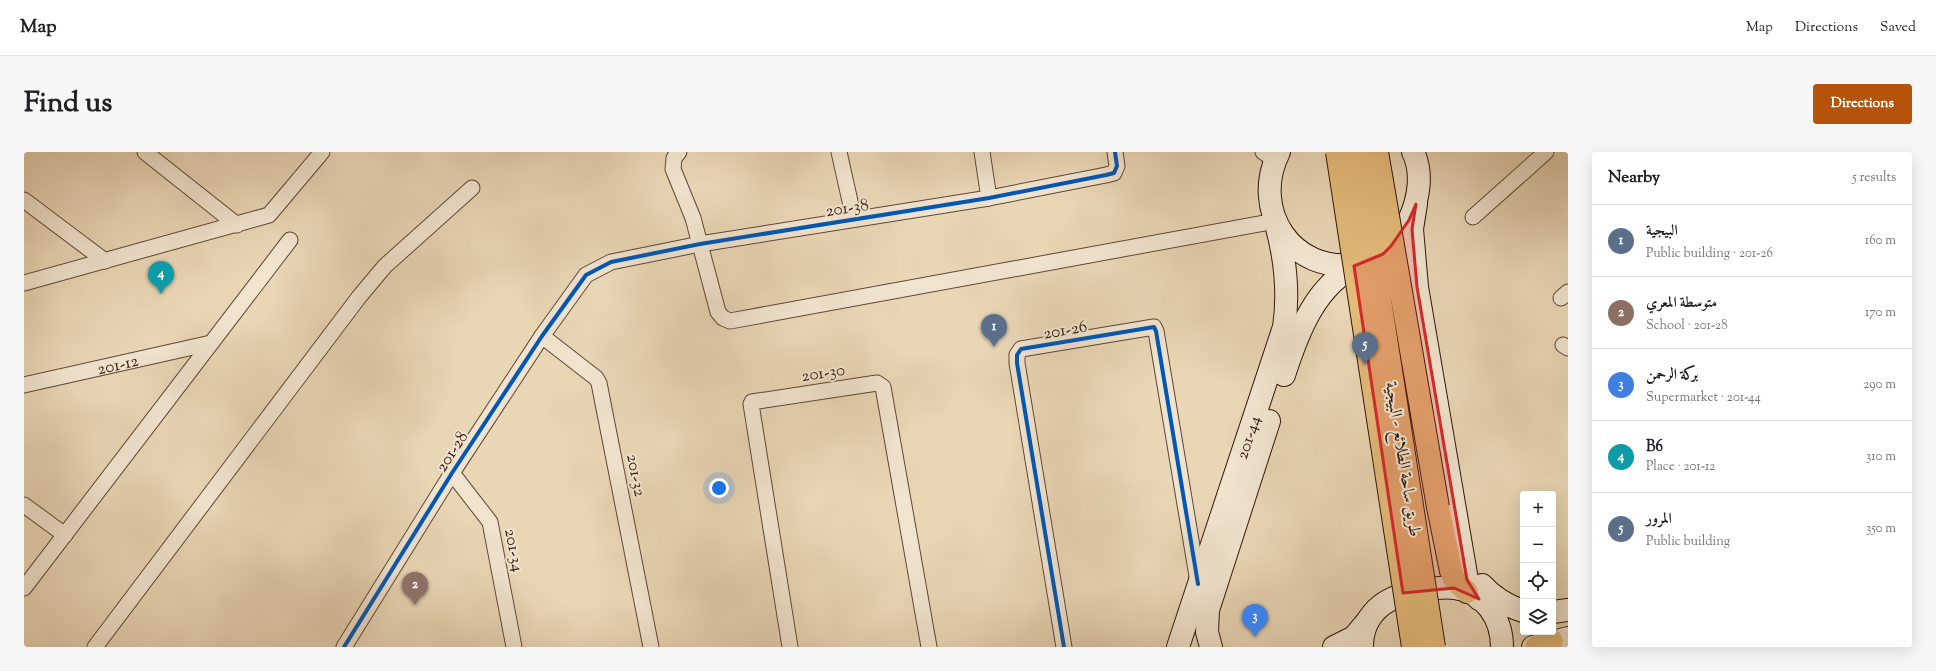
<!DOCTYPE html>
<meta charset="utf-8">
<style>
:root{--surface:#fff;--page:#f6f6f6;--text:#202124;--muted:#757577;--line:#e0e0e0;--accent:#b45309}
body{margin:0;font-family:"Sorts Mill Goudy",Amiri,serif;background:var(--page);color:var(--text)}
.controls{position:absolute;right:12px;bottom:12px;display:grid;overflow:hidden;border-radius:4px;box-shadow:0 4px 16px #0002}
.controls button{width:36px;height:36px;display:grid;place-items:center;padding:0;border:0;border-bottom:1px solid var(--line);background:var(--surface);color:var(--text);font:20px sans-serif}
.you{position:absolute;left:695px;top:336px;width:14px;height:14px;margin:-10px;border:3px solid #fff;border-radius:50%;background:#1a73e8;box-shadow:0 0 0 6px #1a73e833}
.badge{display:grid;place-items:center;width:26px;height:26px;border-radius:50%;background:var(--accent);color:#fff;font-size:13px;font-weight:700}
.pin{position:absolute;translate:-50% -33px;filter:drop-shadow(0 1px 2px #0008)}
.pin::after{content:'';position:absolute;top:21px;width:14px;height:12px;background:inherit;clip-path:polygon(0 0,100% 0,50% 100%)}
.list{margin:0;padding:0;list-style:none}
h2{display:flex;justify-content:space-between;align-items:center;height:52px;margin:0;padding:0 16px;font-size:17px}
h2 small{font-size:13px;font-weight:400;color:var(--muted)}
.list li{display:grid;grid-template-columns:26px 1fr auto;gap:12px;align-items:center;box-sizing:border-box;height:72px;padding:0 16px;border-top:1px solid var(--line)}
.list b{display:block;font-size:15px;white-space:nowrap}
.list p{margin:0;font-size:13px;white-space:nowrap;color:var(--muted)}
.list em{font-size:13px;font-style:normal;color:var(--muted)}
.icon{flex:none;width:22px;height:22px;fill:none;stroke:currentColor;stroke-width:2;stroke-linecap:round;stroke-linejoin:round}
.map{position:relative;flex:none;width:1544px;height:495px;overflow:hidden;border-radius:4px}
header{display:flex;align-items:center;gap:24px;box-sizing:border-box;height:56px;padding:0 20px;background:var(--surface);border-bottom:1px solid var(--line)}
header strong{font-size:19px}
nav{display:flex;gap:22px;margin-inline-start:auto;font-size:14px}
.intro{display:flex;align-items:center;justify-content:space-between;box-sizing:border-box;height:96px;padding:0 24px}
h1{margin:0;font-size:28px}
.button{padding:10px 18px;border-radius:4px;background:var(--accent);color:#fff;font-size:14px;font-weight:700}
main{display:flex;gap:24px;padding:0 24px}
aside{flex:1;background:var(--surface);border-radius:4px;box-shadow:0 4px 16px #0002}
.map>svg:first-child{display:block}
</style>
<header>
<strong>Map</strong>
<nav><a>Map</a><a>Directions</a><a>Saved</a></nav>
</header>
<div class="intro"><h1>Find us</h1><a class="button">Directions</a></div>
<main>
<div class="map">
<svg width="1544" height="495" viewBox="0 0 1544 495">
<rect width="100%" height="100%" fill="#e9d6b5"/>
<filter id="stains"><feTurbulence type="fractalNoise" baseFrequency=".005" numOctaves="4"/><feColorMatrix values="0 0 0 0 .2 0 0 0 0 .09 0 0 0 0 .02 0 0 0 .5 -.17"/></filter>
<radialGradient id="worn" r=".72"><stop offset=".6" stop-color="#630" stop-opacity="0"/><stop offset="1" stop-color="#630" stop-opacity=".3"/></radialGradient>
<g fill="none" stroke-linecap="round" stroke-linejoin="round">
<!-- minor casing -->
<g stroke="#5e4735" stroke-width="17">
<g id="minor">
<path d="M 121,0 L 213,73"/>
<path d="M 655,0 L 650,6 L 649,17 L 669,66 L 694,160 L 699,166 L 706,169 L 1251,69"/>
<path d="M 815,0 L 830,67"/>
<path d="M 958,0 L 965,46"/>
<path d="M 1239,0 L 1252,8"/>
<path d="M 0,48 L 81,109"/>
<path d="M 1449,65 L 1522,0"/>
<path d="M 0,131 L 245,63 L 298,0"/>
<path d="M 1537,146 L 1544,140"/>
<path d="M 518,184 L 572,226 L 575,231 L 627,495"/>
<path d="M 1539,193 L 1544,196"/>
<path id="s1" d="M 0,233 L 187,191"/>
<path d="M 428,321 L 466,370 L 490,495"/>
<path d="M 0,353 L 41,383"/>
<path d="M 0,436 L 266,88"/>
<path d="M 71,495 L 335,145 L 361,114 L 448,36"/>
<path d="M 320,495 L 428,321 L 518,184 L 562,123 L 587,110 L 676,92 L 965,46 L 1082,23 L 1090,21 L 1093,14 L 1091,0"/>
<path d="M 766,495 L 727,252 L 728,250 L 853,231 L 859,235 L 905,495"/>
<path d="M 1040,495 L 993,211 L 993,203 L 997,197 L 1130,175 L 1132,179 L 1174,430"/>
</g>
</g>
<!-- secondary casing -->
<g stroke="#2f170a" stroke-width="24">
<g id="secondary">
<path d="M 1255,0 C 1226,58 1268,123 1334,112"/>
<path d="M 1392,52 L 1388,77 L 1393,135 L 1443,428 L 1446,436 L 1455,447"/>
<path d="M 1386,66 C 1395,46 1399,20 1389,0"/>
<path d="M 1260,223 C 1274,180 1292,131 1336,112"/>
<path d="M 1458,433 C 1470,446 1483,454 1499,459"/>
<path d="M 1529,460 L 1544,458"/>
<path id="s2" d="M 1154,495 L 1260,175 C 1265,141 1261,105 1252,72"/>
<path d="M 1187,495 L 1183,480 L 1184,458 L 1245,269"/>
<path d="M 1310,495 L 1330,485 L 1345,467"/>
<path d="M 1338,495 C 1338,457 1367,442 1401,438 C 1411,436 1421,435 1431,436 C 1461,440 1478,467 1478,495"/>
<path d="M 1509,495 L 1544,486"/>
</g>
</g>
<!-- primary casing -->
<g stroke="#2f170a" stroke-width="24">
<path id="primary" d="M 1414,355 L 1427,419 L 1430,427 L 1443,440
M 1512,495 L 1528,489"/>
</g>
<!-- minor -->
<use href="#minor" stroke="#f1e4cf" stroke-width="15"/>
<!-- secondary -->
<use href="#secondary" stroke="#f1e4cf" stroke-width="22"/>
<!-- primary -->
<use href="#primary" stroke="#e4bb7a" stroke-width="22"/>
<!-- primary-bridge casing -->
<g stroke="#2f170a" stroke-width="24" stroke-linecap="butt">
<path id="primary-bridge" d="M 1313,0 L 1389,495
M 1333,0 L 1410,495
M 1353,0 L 1414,355"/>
</g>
<!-- primary-bridge -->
<use href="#primary-bridge" stroke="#e4bb7a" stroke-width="22"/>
<!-- cycleway casing -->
<g stroke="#f1e4cf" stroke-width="6">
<path id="cycleway" d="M 320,495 L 428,321 L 518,184 L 562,123 L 587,110 L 676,92 L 965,46 L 1082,23 L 1090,21 L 1093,14 L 1091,0
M 1040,495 L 993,211 L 993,203 L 997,197 L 1130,175 L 1132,179 L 1174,432"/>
</g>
<!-- cycleway -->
<use href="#cycleway" stroke="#0057b8" stroke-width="4"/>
</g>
<!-- marked area -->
<path fill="#d62828" fill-opacity="0.2" stroke="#d62828" stroke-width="3" stroke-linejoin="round" d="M 1392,52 L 1388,77 L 1393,135 L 1443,428 L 1455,447 L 1430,436 L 1379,441 L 1330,114 L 1359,102 L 1367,94 L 1385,68 Z"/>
<g text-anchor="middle" stroke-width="4" stroke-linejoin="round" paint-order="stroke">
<!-- street labels -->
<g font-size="17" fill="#2f170a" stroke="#f1e4cf">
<text transform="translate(823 55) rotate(-9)" y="6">201-38</text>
<text transform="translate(1041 177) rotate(-10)" y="6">201-26</text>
<text dy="6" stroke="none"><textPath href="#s1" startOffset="96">201-12</textPath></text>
<text transform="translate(799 220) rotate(-9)" y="6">201-30</text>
<text dy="6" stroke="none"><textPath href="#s2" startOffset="221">201-44</textPath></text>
<text transform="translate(427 299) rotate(-57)" y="6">201-28</text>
<text transform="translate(1380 307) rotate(81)" y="6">طريق ساحة الطلائع - البيجية</text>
<text transform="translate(613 323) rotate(79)" y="6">201-32</text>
<text transform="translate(491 398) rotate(79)" y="6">201-34</text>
</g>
</g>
<rect width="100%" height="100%" filter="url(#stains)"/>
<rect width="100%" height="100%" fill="url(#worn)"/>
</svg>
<div class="controls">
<button>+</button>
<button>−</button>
<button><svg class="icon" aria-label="locate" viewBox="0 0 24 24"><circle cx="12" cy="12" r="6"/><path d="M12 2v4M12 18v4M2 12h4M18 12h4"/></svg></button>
<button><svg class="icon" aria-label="layers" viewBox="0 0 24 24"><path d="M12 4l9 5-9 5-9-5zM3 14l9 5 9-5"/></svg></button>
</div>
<div class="you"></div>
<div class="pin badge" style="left:970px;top:195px;background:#5c6f8a">1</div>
<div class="pin badge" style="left:391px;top:453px;background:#8d6e63">2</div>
<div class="pin badge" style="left:1231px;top:485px;background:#3f7fe0">3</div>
<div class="pin badge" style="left:137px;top:142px;background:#0f9aa8">4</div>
<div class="pin badge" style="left:1341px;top:213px;background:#5c6f8a">5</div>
</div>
<aside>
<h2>Nearby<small>5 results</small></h2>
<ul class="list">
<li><span class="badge" style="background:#5c6f8a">1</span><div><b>البيجية</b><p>Public building · 201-26</p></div><em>160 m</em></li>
<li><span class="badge" style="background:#8d6e63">2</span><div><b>متوسطة المعري</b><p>School · 201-28</p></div><em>170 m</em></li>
<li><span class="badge" style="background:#3f7fe0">3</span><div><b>بركة الرحمن</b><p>Supermarket · 201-44</p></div><em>290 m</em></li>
<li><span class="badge" style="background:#0f9aa8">4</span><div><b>B6</b><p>Place · 201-12</p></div><em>310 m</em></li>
<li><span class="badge" style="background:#5c6f8a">5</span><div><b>المرور</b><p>Public building</p></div><em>350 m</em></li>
</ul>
</aside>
</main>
